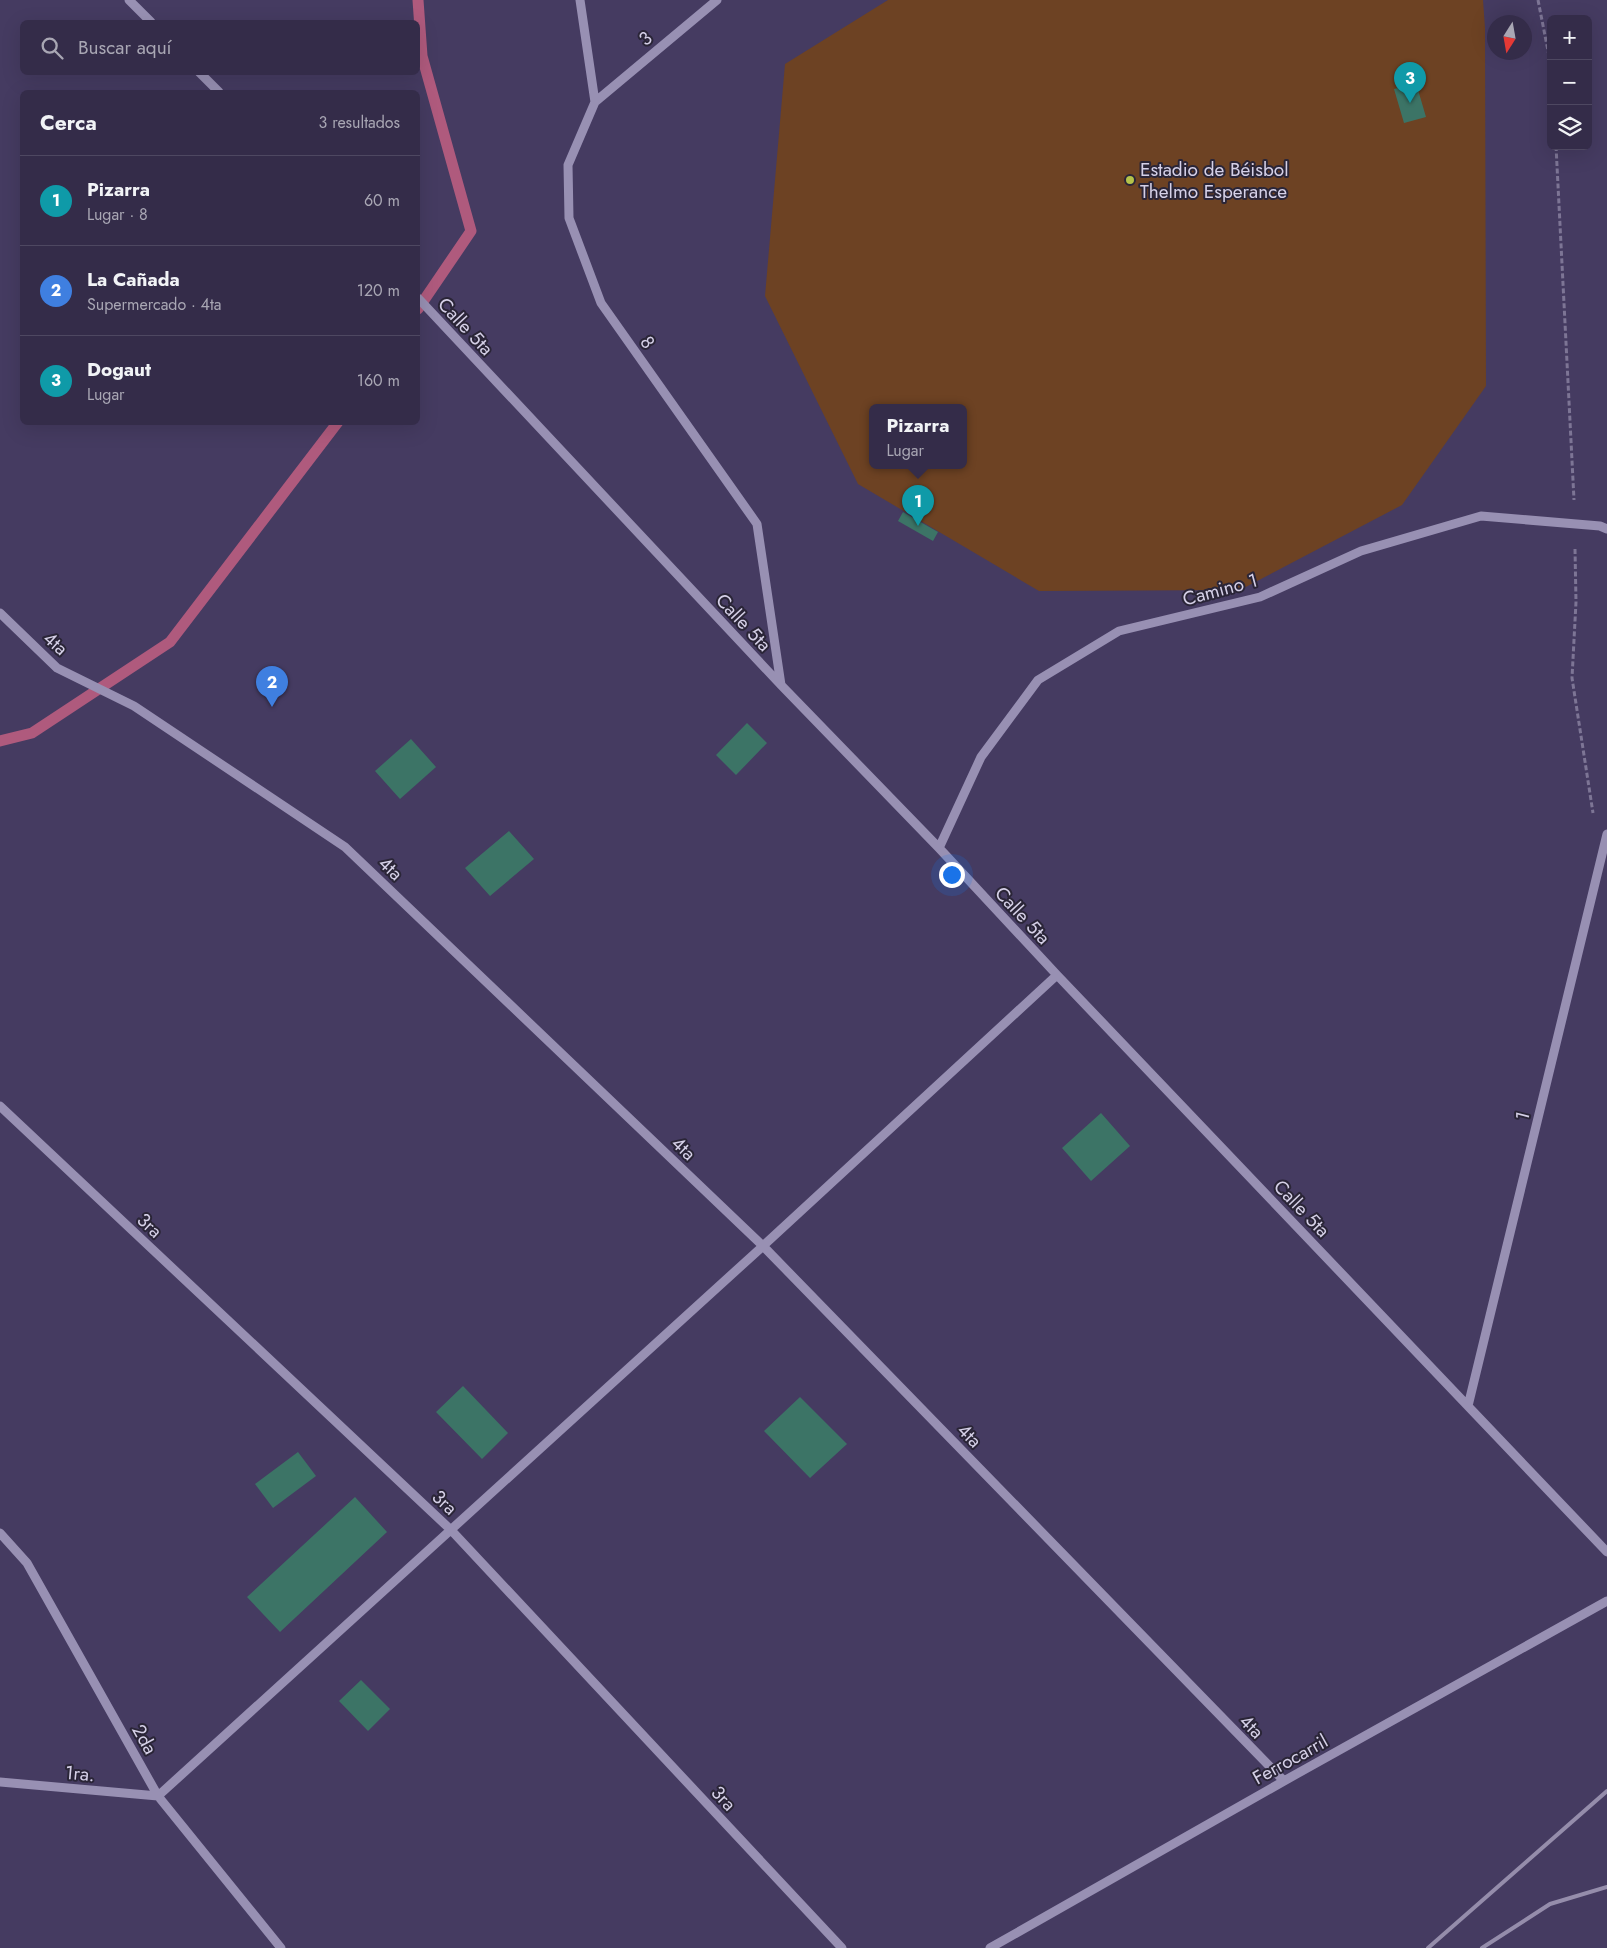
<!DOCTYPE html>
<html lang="es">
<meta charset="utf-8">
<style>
:root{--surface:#342c49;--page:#3f3853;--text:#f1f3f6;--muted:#a9a7b4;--line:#4e4861;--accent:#e797bd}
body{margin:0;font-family:Jost,sans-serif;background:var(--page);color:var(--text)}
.controls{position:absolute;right:15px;top:15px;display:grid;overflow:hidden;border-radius:8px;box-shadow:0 5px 20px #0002}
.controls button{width:45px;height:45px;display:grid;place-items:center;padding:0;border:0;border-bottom:1px solid var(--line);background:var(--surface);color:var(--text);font:25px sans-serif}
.compass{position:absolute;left:1487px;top:15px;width:45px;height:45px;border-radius:50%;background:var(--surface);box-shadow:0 5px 20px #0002;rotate:191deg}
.you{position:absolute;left:951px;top:874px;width:18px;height:18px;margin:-12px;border:4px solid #fff;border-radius:50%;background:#1a73e8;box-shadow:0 0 0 8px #1a73e833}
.badge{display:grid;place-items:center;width:32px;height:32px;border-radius:50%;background:var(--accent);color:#fff;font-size:16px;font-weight:700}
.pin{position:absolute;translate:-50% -41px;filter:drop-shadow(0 1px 2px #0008)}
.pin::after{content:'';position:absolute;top:26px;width:18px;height:15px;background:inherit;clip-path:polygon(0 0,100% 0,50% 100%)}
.popup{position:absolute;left:869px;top:404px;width:98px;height:65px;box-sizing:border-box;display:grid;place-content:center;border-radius:8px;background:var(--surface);filter:drop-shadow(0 1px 4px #0005);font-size:16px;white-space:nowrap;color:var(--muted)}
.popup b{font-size:19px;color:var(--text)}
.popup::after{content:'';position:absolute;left:50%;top:100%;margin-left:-10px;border:10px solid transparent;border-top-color:var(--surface)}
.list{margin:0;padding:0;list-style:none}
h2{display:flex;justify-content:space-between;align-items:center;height:65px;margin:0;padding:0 20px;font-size:21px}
h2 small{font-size:16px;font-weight:400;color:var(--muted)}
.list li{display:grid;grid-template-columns:32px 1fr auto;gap:15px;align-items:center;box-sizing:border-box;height:90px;padding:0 20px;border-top:1px solid var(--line)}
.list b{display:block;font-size:19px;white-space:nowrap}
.list p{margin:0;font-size:16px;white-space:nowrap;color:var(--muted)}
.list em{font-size:16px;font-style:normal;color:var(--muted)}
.icon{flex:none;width:28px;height:28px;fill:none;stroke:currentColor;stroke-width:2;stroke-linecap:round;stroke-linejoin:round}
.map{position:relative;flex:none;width:1607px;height:1948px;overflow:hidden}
.search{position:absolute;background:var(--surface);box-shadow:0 5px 20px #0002;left:20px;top:20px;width:400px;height:55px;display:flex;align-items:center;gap:12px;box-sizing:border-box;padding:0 18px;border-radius:8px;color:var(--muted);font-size:19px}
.panel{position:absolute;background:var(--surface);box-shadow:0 5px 20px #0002;left:20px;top:90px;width:400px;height:335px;border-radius:8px}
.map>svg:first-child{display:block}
</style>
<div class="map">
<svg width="1607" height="1948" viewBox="0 0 1607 1948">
<rect width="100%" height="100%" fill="#453b61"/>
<!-- grass -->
<path fill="#6d4223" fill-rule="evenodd" d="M 888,0 L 1483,0 L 1485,28 L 1486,386 L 1402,505 L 1240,590 L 1039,591 L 858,484 L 765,296 L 785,64 ZM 873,407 L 963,407 L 963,465 L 873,465 Z"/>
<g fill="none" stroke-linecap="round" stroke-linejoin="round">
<!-- stream -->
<path stroke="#af5a7d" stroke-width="11" d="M 418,309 L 471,231 L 422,56 L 418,0
M 0,741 L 32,733 L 170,642 L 338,422"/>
</g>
<!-- building -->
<path fill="#3c7466" d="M 1416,83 L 1426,117 L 1404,123 L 1394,89 Z
M 903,512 L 938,532 L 933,541 L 898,521 Z
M 747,723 L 767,743 L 736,775 L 716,755 Z
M 411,739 L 436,767 L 400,799 L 375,771 Z
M 509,831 L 534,859 L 490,896 L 465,868 Z
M 1101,1113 L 1130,1146 L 1091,1181 L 1062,1148 Z
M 463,1386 L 508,1433 L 482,1459 L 436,1412 Z
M 800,1397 L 847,1444 L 810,1478 L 764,1431 Z
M 298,1452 L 316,1476 L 273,1508 L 255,1484 Z
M 355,1497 L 387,1532 L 280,1632 L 247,1597 Z
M 361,1680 L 390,1709 L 368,1731 L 339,1701 Z"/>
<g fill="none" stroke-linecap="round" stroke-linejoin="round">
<!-- path -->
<path stroke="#7d7595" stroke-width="3" stroke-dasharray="5 2.5" stroke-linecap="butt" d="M 1538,0 L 1551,66
M 1556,146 L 1574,500
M 1575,549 L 1576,602 L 1572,678 L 1593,813"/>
<!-- minor -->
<path stroke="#9890b3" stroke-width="9" d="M 129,0 L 151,22
M 580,0 L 595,102 L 568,165 L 569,218 L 601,303 L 757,524 L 781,685
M 199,72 L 219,92
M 595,102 L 717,0
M 418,298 L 781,685 L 939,848 L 1057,975 L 1607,1552
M 0,613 L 57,668 L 134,706 L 345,847 L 763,1246 L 1284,1781
M 939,848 L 981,757 L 1038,680 L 1119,631 L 1260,597 L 1361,551 L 1481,516 L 1600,526 L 1607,529
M 0,1106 L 451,1530 L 842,1948
M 1468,1406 L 1607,834
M 0,1533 L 27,1563 L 158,1796 L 281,1948
M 0,1782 L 158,1796 L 763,1246 L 1057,975
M 990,1948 L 1284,1781 L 1607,1601"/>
<!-- rail -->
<path stroke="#958dab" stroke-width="4" d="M 1428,1948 L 1607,1791
M 1482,1948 L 1550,1904 L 1607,1887"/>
</g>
<!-- markers -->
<circle fill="#b4c24a" stroke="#2a2537" stroke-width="2" cx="1130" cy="180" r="5"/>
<g text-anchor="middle" stroke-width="4" stroke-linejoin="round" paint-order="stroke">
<!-- street labels -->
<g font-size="19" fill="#d5d0e7" stroke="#2a2537">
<text transform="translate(645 38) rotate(-40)" y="7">3</text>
<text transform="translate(466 326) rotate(47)" y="7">Calle 5ta</text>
<text transform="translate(648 342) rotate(55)" y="7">8</text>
<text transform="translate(1220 589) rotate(-15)" y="7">Camino 1</text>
<text transform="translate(744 622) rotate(47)" y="7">Calle 5ta</text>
<text transform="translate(56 643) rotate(42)" y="7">4ta</text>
<text transform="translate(391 868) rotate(44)" y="7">4ta</text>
<text transform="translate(1023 915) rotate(47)" y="7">Calle 5ta</text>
<text transform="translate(1522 1116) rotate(-76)" y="7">1</text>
<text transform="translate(684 1148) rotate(44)" y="7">4ta</text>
<text transform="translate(1302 1208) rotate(46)" y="7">Calle 5ta</text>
<text transform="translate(150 1225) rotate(43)" y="7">3ra</text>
<text transform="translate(970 1435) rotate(46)" y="7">4ta</text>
<text transform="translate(445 1502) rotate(43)" y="7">3ra</text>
<text transform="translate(1252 1726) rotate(46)" y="7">4ta</text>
<text transform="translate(145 1739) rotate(61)" y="7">2da</text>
<text transform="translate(1290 1759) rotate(-29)" y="7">Ferrocarril</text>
<text transform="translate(80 1773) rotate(5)" y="7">1ra.</text>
<text transform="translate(724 1798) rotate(47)" y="7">3ra</text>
</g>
<!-- poi labels -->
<g font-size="19" fill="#d5d0e7" stroke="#2a2537" text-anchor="start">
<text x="1140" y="176">Estadio de Béisbol<tspan x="1140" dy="22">Thelmo Esperance</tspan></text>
</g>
</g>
</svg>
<div class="controls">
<button>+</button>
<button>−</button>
<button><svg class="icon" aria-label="layers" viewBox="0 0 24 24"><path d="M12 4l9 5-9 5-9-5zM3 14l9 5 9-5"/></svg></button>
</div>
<svg class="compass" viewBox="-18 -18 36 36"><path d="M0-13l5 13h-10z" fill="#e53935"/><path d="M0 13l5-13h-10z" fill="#a9a7b4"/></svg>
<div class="you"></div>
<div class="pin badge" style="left:918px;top:526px;background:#0f9aa8">1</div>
<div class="popup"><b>Pizarra</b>Lugar</div>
<div class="pin badge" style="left:272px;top:707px;background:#3f7fe0">2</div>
<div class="pin badge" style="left:1410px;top:103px;background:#0f9aa8">3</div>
<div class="search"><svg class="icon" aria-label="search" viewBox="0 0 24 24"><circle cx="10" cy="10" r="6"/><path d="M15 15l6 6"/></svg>Buscar aquí</div>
<section class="panel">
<h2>Cerca<small>3 resultados</small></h2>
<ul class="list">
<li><span class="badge" style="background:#0f9aa8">1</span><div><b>Pizarra</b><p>Lugar · 8</p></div><em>60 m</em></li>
<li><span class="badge" style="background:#3f7fe0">2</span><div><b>La Cañada</b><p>Supermercado · 4ta</p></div><em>120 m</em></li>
<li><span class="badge" style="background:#0f9aa8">3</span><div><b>Dogaut</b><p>Lugar</p></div><em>160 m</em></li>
</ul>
</section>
</div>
